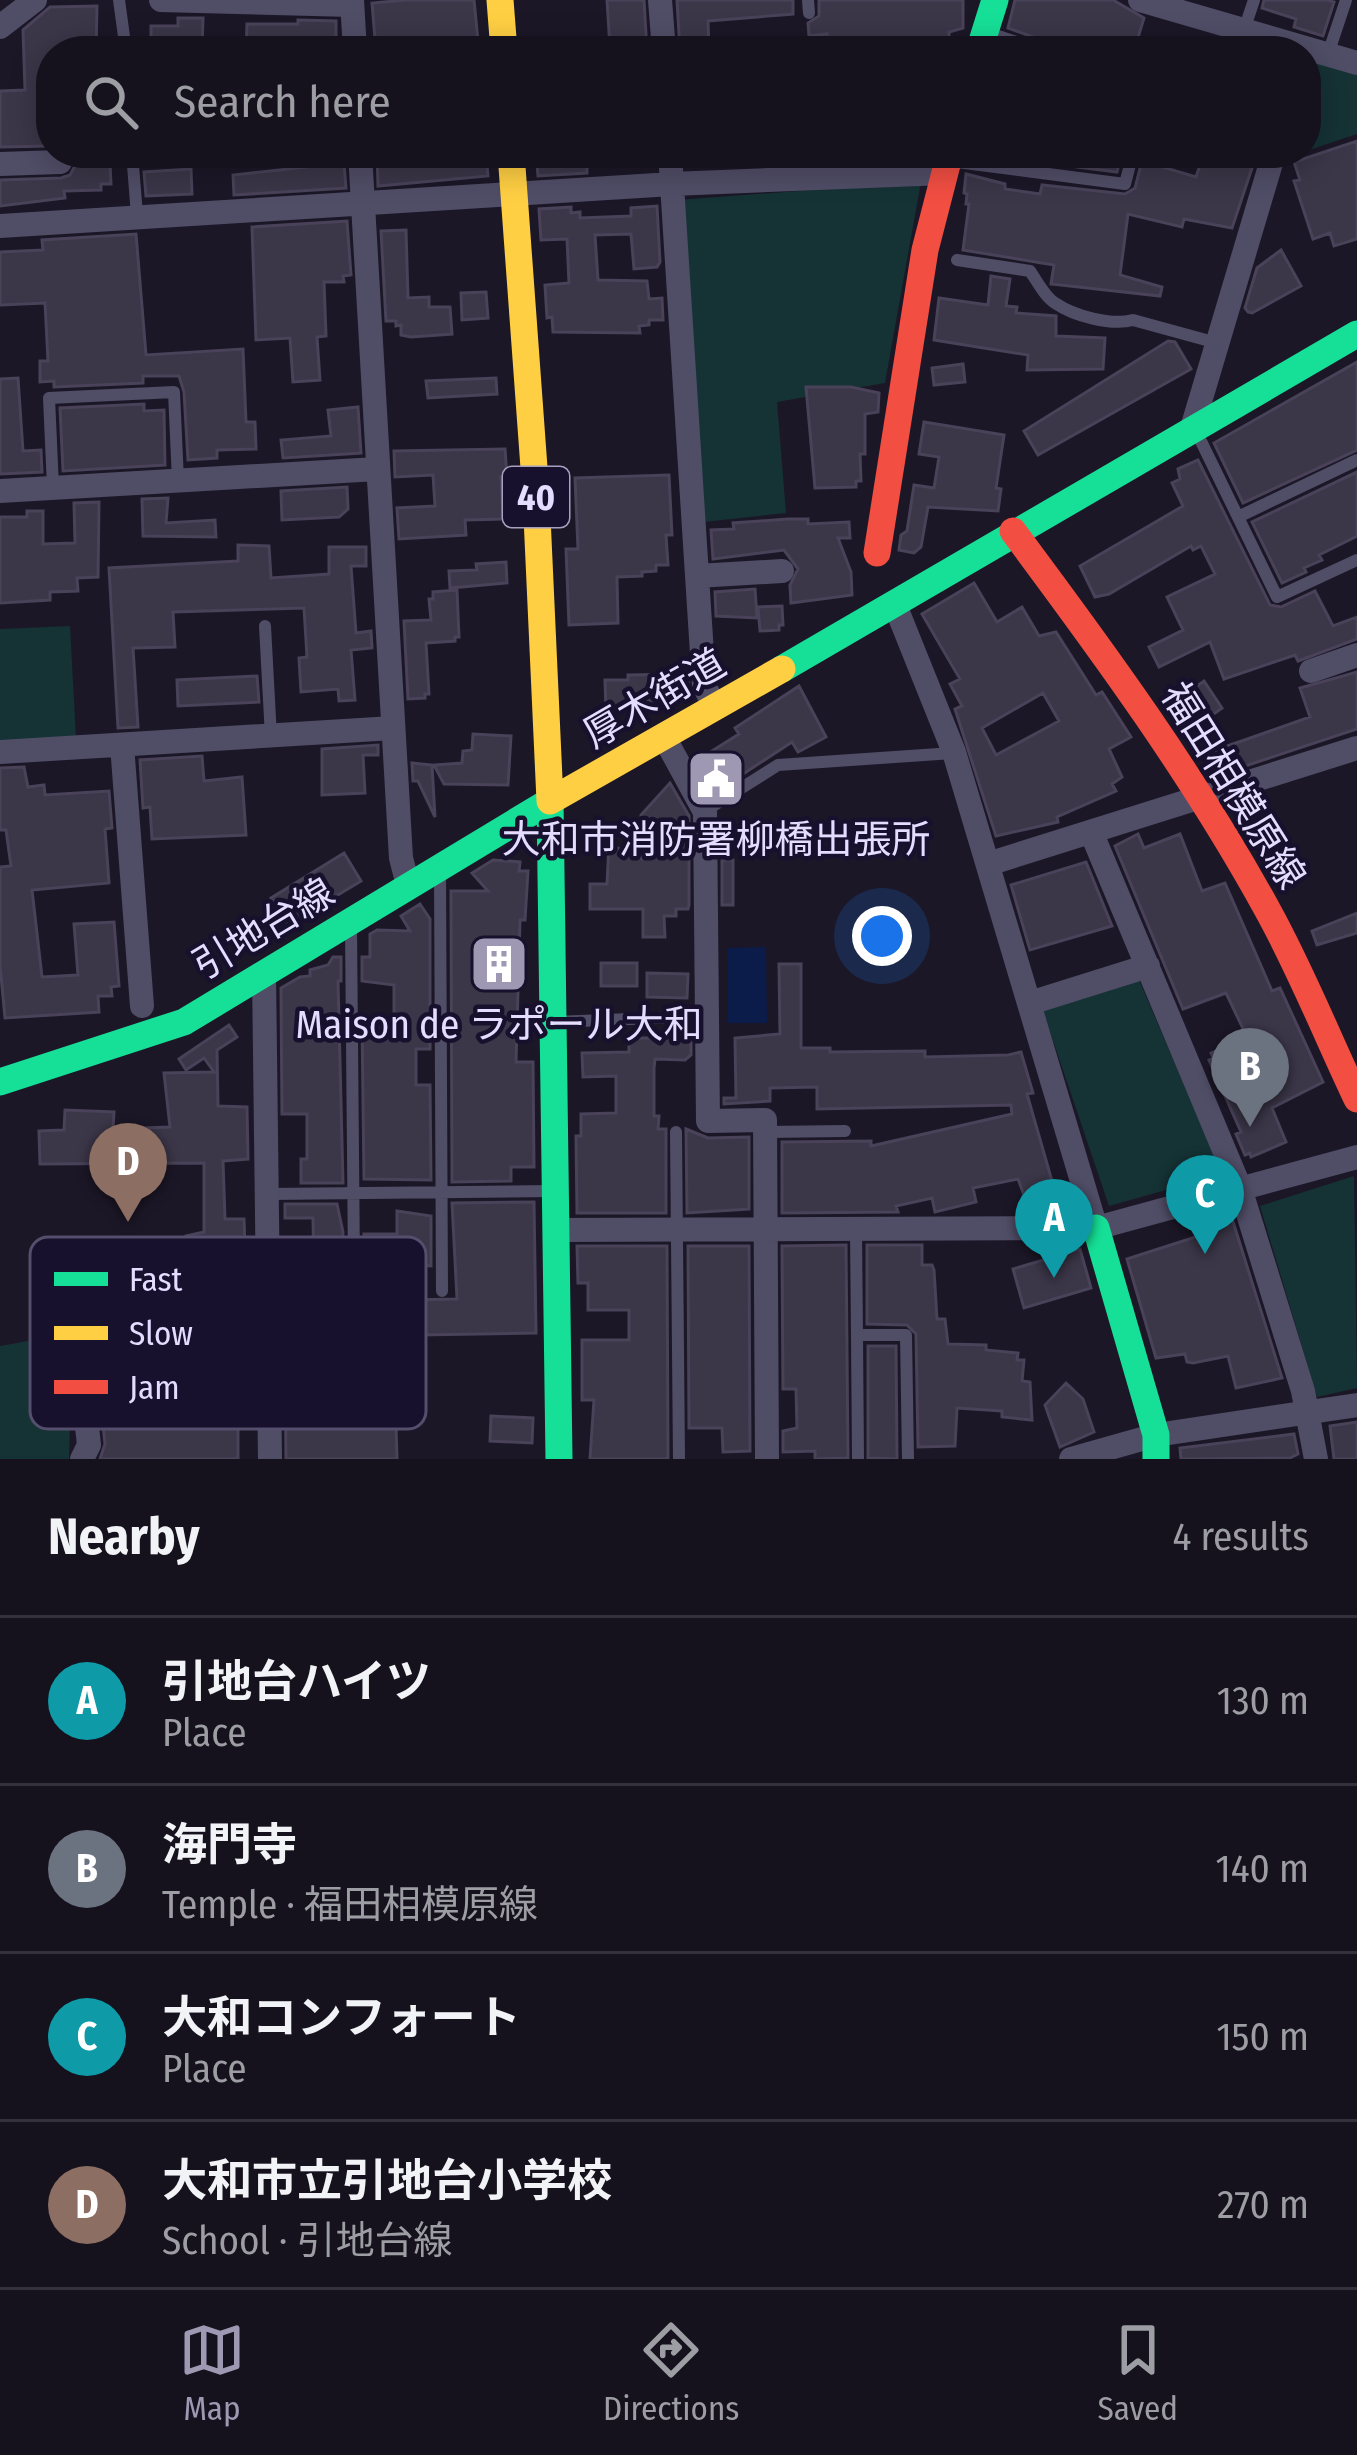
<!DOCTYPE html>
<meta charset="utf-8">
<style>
:root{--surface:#15111d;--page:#1e1a26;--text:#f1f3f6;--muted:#9d9da4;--line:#34313b;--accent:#9e98b3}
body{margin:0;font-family:"Fira Sans Condensed","Noto Sans JP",sans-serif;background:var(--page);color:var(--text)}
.you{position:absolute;left:882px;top:936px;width:42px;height:42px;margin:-30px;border:9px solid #fff;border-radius:50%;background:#1a73e8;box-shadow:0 0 0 18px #1a73e833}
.badge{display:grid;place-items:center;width:78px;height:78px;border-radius:50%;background:var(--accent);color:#fff;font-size:39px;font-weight:700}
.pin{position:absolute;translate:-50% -99px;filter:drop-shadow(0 3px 6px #0008)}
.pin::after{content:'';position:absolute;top:63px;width:42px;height:36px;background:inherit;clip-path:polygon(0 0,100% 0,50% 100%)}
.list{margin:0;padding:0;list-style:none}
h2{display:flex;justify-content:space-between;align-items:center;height:156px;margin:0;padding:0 48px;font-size:51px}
h2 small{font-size:39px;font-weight:400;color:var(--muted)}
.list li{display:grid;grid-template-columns:78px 1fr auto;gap:36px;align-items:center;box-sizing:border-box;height:168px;padding:0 48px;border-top:3px solid var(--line)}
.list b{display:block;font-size:45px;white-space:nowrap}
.list p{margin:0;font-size:39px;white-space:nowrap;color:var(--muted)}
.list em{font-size:39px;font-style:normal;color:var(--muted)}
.icon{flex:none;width:66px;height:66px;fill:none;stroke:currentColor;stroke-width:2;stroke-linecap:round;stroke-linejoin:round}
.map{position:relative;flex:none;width:1357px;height:1459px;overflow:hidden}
.search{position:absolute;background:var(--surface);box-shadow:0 6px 30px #0003;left:36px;right:36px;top:36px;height:132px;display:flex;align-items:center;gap:30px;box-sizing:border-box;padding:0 42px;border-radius:48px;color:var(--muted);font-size:45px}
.sheet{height:828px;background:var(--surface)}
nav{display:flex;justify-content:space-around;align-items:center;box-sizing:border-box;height:168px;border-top:3px solid var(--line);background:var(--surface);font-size:33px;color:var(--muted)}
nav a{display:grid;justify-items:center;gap:6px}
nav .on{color:var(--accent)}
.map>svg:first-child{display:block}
</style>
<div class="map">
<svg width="1357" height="1459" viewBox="0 0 1357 1459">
<rect width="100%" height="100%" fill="#1c1727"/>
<!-- green -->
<path fill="#153235" d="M 1313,59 L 1357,71 L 1357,134 L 1306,151 L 1306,82 Z
M 921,182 L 885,383 L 777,402 L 786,513 L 703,522 L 677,200 Z
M 70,626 L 76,738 L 0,742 L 0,629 Z
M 1139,980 L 1223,1174 L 1109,1206 L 1042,1008 Z
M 1354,1176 L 1357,1388 L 1317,1397 L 1260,1206 Z
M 55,1336 L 71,1384 L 69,1459 L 0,1459 L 0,1346 Z"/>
<!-- water -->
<path fill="#0c1c4a" d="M 766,947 L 767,1023 L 728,1023 L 727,948 Z"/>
<!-- building -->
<path fill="#3b3648" stroke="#494259" stroke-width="3" fill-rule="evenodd" d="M 407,0 L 474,0 L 479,51 L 376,51 L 372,3 Z
M 607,0 L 644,0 L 647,51 L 634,51 L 634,47 L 610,48 Z
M 677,0 L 793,0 L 793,14 L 708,21 L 709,51 L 680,51 Z
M 819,0 L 963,0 L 963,28 L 949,32 L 950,51 L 827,51 L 827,34 L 809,36 L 808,23 L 819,16 Z
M 1015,0 L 1113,0 L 1144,18 L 1134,51 L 1053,51 L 1047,42 L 1008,28 Z
M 1264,0 L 1327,0 L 1334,2 L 1323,36 L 1294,27 L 1296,19 L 1262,8 Z
M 97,6 L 96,51 L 51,51 L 51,146 L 0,147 L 0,91 L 25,90 L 23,30 L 50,7 Z
M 178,18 L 203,18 L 202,51 L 156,51 L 156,47 L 151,47 L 151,26 L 178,26 Z
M 298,20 L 336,21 L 336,43 L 294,42 L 294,51 L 246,50 L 247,24 L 298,24 Z
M 1357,141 L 1357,239 L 1334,246 L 1330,233 L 1313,239 L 1294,181 L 1300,180 L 1294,162 Z
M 377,153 L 486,153 L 488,176 L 378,186 Z
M 536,153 L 587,153 L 587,173 L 538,176 Z
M 1081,153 L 1121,156 L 1117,172 L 1077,167 Z
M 1204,153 L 1257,153 L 1232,228 L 1184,219 L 1182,227 L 1128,214 L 1120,275 L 1162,287 L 1160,296 L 1051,284 L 1054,265 L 963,250 L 969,204 L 966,204 L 967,194 L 964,193 L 966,174 L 1005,184 L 1005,189 L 1040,194 L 1042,185 L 1125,194 L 1135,188 L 1142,161 L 1196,177 Z
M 110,163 L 111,184 L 101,184 L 101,190 L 64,191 L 65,198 L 0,206 L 0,180 L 61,178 L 70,175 L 76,164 Z
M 344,163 L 346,188 L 234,195 L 233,175 Z
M 191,169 L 192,194 L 146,196 L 144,172 Z
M 657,206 L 660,262 L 657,267 L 634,269 L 631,234 L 595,235 L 598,280 L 647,281 L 649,299 L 662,298 L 663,320 L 649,320 L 649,325 L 639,326 L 640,333 L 553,332 L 552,317 L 547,318 L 545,285 L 569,283 L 567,239 L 541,240 L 539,209 L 571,207 L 571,213 L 580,212 L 580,218 L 631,216 L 631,208 Z
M 347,221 L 351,275 L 343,276 L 344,282 L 324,282 L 326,336 L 317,337 L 320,380 L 293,382 L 290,338 L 256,340 L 252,227 Z
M 406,230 L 408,298 L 429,297 L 429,307 L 450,307 L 452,334 L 411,337 L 401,335 L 401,325 L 396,326 L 396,321 L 386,321 L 381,231 Z
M 136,234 L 146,355 L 243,349 L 246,422 L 255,422 L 256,449 L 217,450 L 217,458 L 188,460 L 184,392 L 179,376 L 143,376 L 143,383 L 54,387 L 54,381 L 40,382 L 40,361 L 48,361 L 45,303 L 0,305 L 0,252 L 43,250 L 42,240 Z
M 1281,250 L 1301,286 L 1252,313 L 1248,312 L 1245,308 L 1257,268 Z
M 991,276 L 1010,279 L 1006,306 L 1017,307 L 1016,313 L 1056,316 L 1056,336 L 1105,338 L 1103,369 L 1027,370 L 1028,355 L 934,340 L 939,298 L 988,305 Z
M 486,292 L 488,318 L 462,320 L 461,293 Z
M 1168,341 L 1175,342 L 1191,369 L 1038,455 L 1024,431 Z
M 1357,362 L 1357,450 L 1243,503 L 1214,443 Z
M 963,364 L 965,382 L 934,385 L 932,368 Z
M 18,378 L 23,451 L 41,450 L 42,472 L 0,474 L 0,379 Z
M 496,378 L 497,394 L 428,398 L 426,381 Z
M 806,387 L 851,387 L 879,393 L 878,412 L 865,414 L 865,454 L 860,454 L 861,481 L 856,481 L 856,487 L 815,488 Z
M 144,404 L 144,411 L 164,410 L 165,465 L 63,471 L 60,408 Z
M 358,407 L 361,453 L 283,458 L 281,440 L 331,436 L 328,410 Z
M 924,422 L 1004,435 L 996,488 L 1001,489 L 998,511 L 928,507 L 921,547 L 914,553 L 899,550 L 901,535 L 907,531 L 914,485 L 934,488 L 939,457 L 919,454 Z
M 505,449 L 507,477 L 501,477 L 503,519 L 465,520 L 466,535 L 399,539 L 397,508 L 435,506 L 433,475 L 395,477 L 394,451 Z
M 1198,460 L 1270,605 L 1281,607 L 1315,591 L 1333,626 L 1357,617 L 1357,639 L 1298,661 L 1295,655 L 1224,679 L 1210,642 L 1159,667 L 1149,647 L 1183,630 L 1167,597 L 1215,574 L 1201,546 L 1193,550 L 1191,546 L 1109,594 L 1095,597 L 1080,566 L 1183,506 L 1172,483 L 1180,479 L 1178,469 Z
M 1357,472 L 1357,536 L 1319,555 L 1322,560 L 1304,568 L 1306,572 L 1282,583 L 1252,522 Z
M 669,475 L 672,535 L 666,535 L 668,565 L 656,565 L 656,571 L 642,572 L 642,576 L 617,577 L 618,623 L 569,625 L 566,549 L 578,549 L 575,478 Z
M 347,487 L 348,509 L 339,517 L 282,520 L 281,491 Z
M 168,498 L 166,523 L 215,520 L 216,537 L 143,536 L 142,499 Z
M 99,502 L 98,577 L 77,578 L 78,591 L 50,592 L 50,600 L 0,603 L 0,517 L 27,517 L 27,511 L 43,511 L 43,544 L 75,543 L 74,503 Z
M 788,519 L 808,519 L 808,524 L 849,522 L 850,538 L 838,538 L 851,572 L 852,595 L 791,603 L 790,585 L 798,569 L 784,550 L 713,559 L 711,530 L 734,529 L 733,523 Z
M 238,545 L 269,546 L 271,578 L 329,574 L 329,547 L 366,547 L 366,566 L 351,566 L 356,633 L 371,631 L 372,648 L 351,650 L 355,700 L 339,701 L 338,689 L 301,692 L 299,658 L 307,657 L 304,608 L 173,612 L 175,647 L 133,648 L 138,727 L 118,728 L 109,568 L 238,561 Z
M 506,562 L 507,583 L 450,588 L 449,571 L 477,570 L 476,564 Z
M 974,583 L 997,622 L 1022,607 L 1039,636 L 1056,632 L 1096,695 L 1102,692 L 1131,737 L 1109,749 L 1122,777 L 1112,784 L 1116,791 L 1057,817 L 1058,822 L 996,836 L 955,709 L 962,706 L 950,684 L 960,679 L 922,614 ZM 1043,693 L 1059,721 L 996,755 L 982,728 Z
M 755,589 L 757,618 L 716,616 L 715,592 Z
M 457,590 L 459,637 L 455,637 L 455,641 L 426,643 L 429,694 L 425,694 L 425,698 L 408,699 L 404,621 L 431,620 L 429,599 L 433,599 L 433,592 Z
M 782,606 L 783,625 L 779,625 L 779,630 L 760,631 L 758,607 Z
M 1357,672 L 1357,729 L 1221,774 L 1213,751 L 1310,717 L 1300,688 Z
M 687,674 L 690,693 L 685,697 L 646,702 L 646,710 L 606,711 L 605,680 L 628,680 L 628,675 Z
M 257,676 L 259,702 L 178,706 L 177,680 Z
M 1204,681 L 1222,708 L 1192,729 L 1173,703 Z
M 799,686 L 826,737 L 798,752 L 792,742 L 714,793 L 696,761 L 739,734 L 735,728 Z
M 473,734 L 511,736 L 508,785 L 444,784 L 434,765 L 462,763 L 463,751 L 472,750 Z
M 378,745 L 378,755 L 363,755 L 365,793 L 322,795 L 322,749 Z
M 202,756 L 204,781 L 242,777 L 246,835 L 152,839 L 150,807 L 143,808 L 140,760 Z
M 412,763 L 432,765 L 435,817 L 418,781 L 413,781 Z
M 24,767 L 28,787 L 44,785 L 45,795 L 109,791 L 112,828 L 105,829 L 109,883 L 32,890 L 42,977 L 78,975 L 74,924 L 114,922 L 119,986 L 111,987 L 112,996 L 98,996 L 99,1012 L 5,1018 L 0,965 L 0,867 L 11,866 L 6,830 L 0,830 L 0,768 Z
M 670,783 L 689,816 L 689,905 L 688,909 L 676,909 L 676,916 L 664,916 L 665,937 L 643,937 L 643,909 L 590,909 L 590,884 L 607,884 L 609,844 L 642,859 L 641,815 Z
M 1138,834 L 1144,848 L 1180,834 L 1202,891 L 1225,883 L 1272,991 L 1280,988 L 1323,1082 L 1272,1108 L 1286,1142 L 1251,1157 L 1250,1153 L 1245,1155 L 1236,1134 L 1241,1132 L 1209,1060 L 1213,1058 L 1211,1053 L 1247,1037 L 1226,993 L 1183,1009 L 1115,846 Z
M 344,853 L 361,881 L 288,925 L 271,898 Z
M 493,860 L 520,862 L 519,871 L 528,871 L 525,920 L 520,920 L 516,1062 L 533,1062 L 534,1167 L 511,1167 L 511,1181 L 452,1182 L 451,891 L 488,891 L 472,873 Z
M 722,860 L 733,860 L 733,905 L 722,905 Z
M 1086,862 L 1112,926 L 1030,950 L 1011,885 Z
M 420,904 L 430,919 L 430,1049 L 416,1049 L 416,1085 L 430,1085 L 431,1180 L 364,1179 L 362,1021 L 394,1021 L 394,985 L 362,981 L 362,957 L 370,957 L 370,934 L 377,930 L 410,931 L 401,916 Z
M 1357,913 L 1357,933 L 1317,945 L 1312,931 Z
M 333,957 L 341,957 L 341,981 L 338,981 L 343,1183 L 301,1183 L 301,1159 L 307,1159 L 307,1114 L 282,1114 L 281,988 L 300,977 L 310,976 L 310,970 L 328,965 Z
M 601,963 L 637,963 L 637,986 L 601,986 Z
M 779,964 L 801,964 L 801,1048 L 830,1048 L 830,1052 L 925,1051 L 925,1057 L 1008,1055 L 1021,1052 L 1033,1093 L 1027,1094 L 1058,1202 L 1030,1211 L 1018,1179 L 973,1188 L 976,1202 L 935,1212 L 932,1198 L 896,1206 L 898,1212 L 782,1213 L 782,1142 L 871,1141 L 871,1146 L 1012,1114 L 1011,1105 L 817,1109 L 817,1087 L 770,1088 L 770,1101 L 724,1104 L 724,1098 L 736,1098 L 735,1038 L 780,1034 Z
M 647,973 L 688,974 L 687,998 L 647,997 Z
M 229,1025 L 237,1037 L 217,1050 L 218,1106 L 247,1107 L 248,1159 L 223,1161 L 225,1219 L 244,1219 L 248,1330 L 221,1329 L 218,1381 L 181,1378 L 182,1347 L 186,1346 L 186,1236 L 204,1232 L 204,1163 L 40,1164 L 39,1131 L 64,1130 L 65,1110 L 114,1112 L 113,1129 L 170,1127 L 164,1073 L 214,1072 L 204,1058 L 186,1070 L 179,1059 Z
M 629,1038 L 691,1038 L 691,1055 L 685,1060 L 655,1059 L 654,1068 L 654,1116 L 659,1116 L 658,1129 L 666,1129 L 666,1213 L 577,1213 L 576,1136 L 581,1136 L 581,1114 L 616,1113 L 616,1076 L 583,1077 L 582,1053 L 629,1052 Z
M 686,1129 L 708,1138 L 749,1137 L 749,1209 L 687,1213 Z
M 534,1202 L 536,1333 L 357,1336 L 356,1301 L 457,1299 L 452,1203 Z
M 285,1204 L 337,1204 L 343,1232 L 340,1277 L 314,1277 L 313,1218 L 285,1218 Z
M 397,1211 L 431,1216 L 431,1266 L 364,1262 L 364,1234 L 397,1234 Z
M 1230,1212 L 1282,1378 L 1236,1388 L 1228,1356 L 1193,1363 L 1187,1362 L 1185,1354 L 1156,1358 L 1127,1259 L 1208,1233 L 1205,1219 Z
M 846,1245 L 848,1458 L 815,1459 L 815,1451 L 783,1452 L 783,1431 L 797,1428 L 796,1389 L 783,1389 L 782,1246 Z
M 867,1245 L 922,1245 L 922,1265 L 932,1265 L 934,1270 L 937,1319 L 945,1319 L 948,1344 L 986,1345 L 986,1350 L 1018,1353 L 1017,1360 L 1024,1360 L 1022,1381 L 1030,1382 L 1032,1420 L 1002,1417 L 1002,1411 L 957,1408 L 955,1446 L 918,1447 L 916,1334 L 907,1325 L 867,1324 Z
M 577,1246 L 667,1246 L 668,1459 L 590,1459 L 594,1400 L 582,1400 L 582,1340 L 629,1340 L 629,1310 L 588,1310 L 588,1283 L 578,1283 Z
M 688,1246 L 749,1246 L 750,1451 L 723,1452 L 722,1428 L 689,1428 Z
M 1080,1249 L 1091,1288 L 1024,1308 L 1013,1269 Z
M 868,1346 L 896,1346 L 897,1459 L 868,1458 Z
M 310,1349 L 311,1395 L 395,1393 L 397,1459 L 286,1459 L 285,1350 Z
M 1066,1383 L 1083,1399 L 1094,1432 L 1060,1447 L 1045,1405 Z
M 102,1416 L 238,1417 L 238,1459 L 100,1459 L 105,1444 Z
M 491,1416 L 533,1418 L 532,1443 L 490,1441 Z
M 1357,1422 L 1357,1459 L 1334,1459 L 1330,1426 Z
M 1294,1434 L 1298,1454 L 1290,1458 L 1181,1459 L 1180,1448 Z"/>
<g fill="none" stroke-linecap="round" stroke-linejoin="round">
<!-- lane -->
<path stroke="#504d67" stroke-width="12" d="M 119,0 L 126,51
M 808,0 L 809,13
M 1244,30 L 1254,0
M 986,32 L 1043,51
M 1328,54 L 1346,0
M 132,153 L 137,215
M 949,161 L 1125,184 L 1133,153
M 957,260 L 1030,271 C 1037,281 1045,297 1055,303 C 1074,316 1111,326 1133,320 L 1217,343
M 1196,431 L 1277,597 L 1357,560
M 53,487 L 49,398 L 174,392 L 178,481
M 1238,517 L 1357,460
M 265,626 L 271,737
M 705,811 L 778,765 L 953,753
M 440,873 L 442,1291
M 351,927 L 354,1267
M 554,1022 L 708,1016
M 676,1132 L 679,1459
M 766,1132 L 845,1131
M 268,1194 L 553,1191
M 856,1230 L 857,1335 L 906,1335 L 908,1459
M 857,1335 L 858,1459"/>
<!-- street -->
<path stroke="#504d67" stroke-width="24" d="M 161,0 L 352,5
M 352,0 L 355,51
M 660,0 L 664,51
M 1140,0 L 1357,63
M 0,27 L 35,0
M 360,153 L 401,858 L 408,885
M 670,153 L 704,685 L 715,708
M 0,164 L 60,162
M 0,226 L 672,184 L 944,173
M 1193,425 L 1274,153
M 0,491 L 377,469
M 697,576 L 782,571
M 895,605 L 954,752 L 1096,1228
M 1311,671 L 1357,655
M 664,737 L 705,812 L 708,1121 L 765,1120 L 767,1459
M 122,745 L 142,1006
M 0,752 L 393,728
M 1092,834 L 1240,1188 L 1303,1391 L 1316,1459
M 988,864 L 1357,748
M 264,973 L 270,1459
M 1030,1003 L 1148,966
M 556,1230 L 1096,1228 L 1357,1157
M 82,1459 L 89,1445 L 84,1400 L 269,1398
M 1071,1459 L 1156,1435 L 1357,1405"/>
<!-- fast -->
<path stroke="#16e098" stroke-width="27" d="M 979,51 L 995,0
M 782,669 L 1357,334
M 0,1082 L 184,1022 L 550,801 L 559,1459
M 1096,1228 L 1156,1435 L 1156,1459"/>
<!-- slow -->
<path stroke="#ffcf43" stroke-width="27" d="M 500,0 L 504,51
M 511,153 L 536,495 L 550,801 L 782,669"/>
<!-- jam -->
<path stroke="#f24e42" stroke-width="27" d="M 1013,531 C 1104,653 1194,776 1267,909 C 1301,970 1327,1036 1357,1099
M 877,553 L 925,250 L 950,153"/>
</g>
<!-- icons -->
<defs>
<g id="civic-square" transform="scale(3)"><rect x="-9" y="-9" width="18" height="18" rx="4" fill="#9e98b3" stroke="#18112d"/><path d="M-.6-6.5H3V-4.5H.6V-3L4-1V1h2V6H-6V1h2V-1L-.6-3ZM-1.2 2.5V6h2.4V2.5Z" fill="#fff"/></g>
<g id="building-square" transform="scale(3)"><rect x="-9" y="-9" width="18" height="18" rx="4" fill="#9e98b3" stroke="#18112d"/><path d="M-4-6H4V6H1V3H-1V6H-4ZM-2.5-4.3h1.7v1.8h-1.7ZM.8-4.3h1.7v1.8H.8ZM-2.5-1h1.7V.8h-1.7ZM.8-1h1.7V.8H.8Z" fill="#fff"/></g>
</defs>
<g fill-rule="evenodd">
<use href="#civic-square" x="716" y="779"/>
<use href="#building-square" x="499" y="964"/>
</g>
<g text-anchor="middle" stroke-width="9" stroke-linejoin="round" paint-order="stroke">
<!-- shield labels -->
<rect fill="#18112d" stroke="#a7a0c0" stroke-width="3" x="503" y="467" width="66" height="60" rx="9"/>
<g font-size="36" font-weight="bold" fill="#e4ddff">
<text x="536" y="510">40</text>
</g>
<!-- street labels -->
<g font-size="39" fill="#e4ddff" stroke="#18112d">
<text transform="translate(654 698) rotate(-30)" y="14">厚木街道</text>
<text transform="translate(1234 785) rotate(58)" y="14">福田相模原線</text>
<text transform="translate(263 928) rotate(-31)" y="14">引地台線</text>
</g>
<!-- poi labels -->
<g font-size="39" fill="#e4ddff" stroke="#18112d">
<text x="716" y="853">大和市消防署柳橋出張所</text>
<text x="499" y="1038">Maison de ラポール大和</text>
</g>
</g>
<!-- legend -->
<rect x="30" y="1237" width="396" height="192" rx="18" fill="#18112d" stroke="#554e6c" stroke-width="3"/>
<rect x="54" y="1272" width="54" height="14" fill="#16e098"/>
<rect x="54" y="1326" width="54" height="14" fill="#ffcf43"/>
<rect x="54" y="1380" width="54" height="14" fill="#f24e42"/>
<g font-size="33" fill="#e4ddff">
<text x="129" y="1291">Fast</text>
<text x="129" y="1345">Slow</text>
<text x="129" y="1399">Jam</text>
</g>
</svg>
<div class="you"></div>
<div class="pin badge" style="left:1054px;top:1278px;background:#0f9aa8">A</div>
<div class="pin badge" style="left:1250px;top:1127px;background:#6b7280">B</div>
<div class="pin badge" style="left:1205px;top:1254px;background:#0f9aa8">C</div>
<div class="pin badge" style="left:128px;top:1222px;background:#8d6e63">D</div>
<div class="search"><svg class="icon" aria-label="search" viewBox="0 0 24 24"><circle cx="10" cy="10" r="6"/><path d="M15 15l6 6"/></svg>Search here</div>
</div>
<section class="sheet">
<h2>Nearby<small>4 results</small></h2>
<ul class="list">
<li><span class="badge" style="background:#0f9aa8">A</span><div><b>引地台ハイツ</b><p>Place</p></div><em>130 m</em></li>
<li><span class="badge" style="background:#6b7280">B</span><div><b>海門寺</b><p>Temple · 福田相模原線</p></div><em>140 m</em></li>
<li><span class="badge" style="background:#0f9aa8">C</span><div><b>大和コンフォート</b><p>Place</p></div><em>150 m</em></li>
<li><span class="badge" style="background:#8d6e63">D</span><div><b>大和市立引地台小学校</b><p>School · 引地台線</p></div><em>270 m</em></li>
</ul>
</section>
<nav>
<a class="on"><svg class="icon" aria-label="map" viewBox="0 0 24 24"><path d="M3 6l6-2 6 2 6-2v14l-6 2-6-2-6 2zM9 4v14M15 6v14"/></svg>Map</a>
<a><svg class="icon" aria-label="directions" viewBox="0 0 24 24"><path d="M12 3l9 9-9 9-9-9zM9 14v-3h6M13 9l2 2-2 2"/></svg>Directions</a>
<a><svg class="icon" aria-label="saved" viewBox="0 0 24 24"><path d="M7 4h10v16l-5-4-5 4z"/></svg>Saved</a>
</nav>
